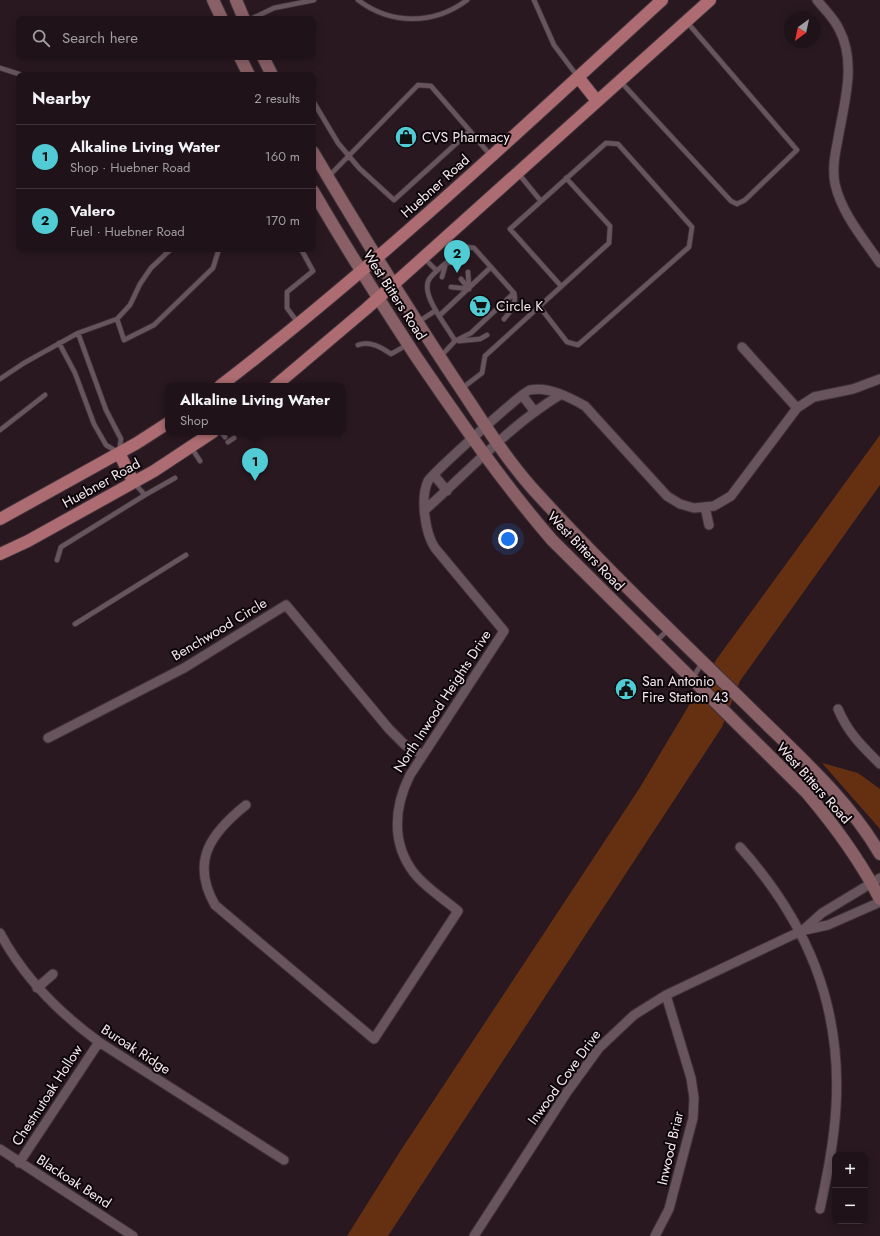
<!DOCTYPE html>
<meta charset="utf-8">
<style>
:root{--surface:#1f1218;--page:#2c2025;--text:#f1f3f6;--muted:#a19ea2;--line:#3c3237;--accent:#51ccd4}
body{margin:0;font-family:Jost,sans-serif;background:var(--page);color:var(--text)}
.controls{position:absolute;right:12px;bottom:12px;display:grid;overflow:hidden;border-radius:8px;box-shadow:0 2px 10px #0003}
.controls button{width:36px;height:36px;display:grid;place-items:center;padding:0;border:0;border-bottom:1px solid var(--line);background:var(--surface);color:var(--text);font:20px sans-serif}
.compass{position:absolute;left:784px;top:12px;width:36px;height:36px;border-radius:50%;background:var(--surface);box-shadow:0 2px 10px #0003;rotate:213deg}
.you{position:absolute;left:508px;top:539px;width:14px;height:14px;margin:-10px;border:3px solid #fff;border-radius:50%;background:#1a73e8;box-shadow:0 0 0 6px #1a73e833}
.badge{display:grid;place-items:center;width:26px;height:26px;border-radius:50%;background:var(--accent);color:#111;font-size:13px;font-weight:700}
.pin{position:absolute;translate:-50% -33px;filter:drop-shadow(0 1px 2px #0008)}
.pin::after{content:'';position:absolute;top:21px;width:14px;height:12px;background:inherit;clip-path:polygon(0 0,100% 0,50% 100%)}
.popup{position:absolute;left:165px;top:383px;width:180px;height:52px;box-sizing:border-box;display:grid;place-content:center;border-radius:8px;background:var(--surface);filter:drop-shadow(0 1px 3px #0005);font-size:13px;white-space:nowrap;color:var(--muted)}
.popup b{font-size:15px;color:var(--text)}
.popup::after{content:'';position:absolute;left:50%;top:100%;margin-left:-8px;border:8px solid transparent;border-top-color:var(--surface)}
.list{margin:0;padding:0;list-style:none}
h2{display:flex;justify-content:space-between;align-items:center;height:52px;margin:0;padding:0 16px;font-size:17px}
h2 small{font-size:13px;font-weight:400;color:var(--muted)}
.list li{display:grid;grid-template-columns:26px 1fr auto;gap:12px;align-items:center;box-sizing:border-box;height:64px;padding:0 16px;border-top:1px solid var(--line)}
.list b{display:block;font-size:15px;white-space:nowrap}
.list p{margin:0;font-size:13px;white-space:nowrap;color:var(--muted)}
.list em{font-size:13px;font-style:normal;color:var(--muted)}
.icon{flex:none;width:22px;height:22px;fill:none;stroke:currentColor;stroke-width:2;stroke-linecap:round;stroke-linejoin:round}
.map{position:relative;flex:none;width:880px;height:1236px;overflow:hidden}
.search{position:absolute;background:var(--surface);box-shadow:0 2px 10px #0003;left:16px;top:16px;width:300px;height:44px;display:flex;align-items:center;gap:10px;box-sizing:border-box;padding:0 14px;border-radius:8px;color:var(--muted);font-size:15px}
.panel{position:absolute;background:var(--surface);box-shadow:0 2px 10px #0003;left:16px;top:72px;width:300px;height:180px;border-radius:8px}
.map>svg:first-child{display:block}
</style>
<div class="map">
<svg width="880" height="1236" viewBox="0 0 880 1236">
<rect width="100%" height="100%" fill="#291820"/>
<!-- green -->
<path fill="#643011" d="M 880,435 L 880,485 L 740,681 L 722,727 L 388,1236 L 347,1236 L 401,1150 L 639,789 L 716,660 Z
M 822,763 L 858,773 L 880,789 L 880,829 Z"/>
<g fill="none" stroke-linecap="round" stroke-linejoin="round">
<!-- lane casing -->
<g stroke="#3f3238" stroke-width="6">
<path id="lane" d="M 358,0 C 391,25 434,25 467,0
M 534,0 L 554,45 L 578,77
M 251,19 L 274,8 L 314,0
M 0,68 L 22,75
M 620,81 L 731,201 L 737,204 L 745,200 L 797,150 L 686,21
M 313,101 L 338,143 L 359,168 L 394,200 L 470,131 L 491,156
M 518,173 L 540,200
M 329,176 L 418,85 L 431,86 L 470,131
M 456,254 L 467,247 L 474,248 L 514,293 C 517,304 511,311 504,319
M 424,258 L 437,271
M 446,263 L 459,262
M 468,272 L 469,289
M 442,277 L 446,263
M 461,279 L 469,289
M 451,287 L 469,289
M 539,306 L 567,342 L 578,345 L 689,247 L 692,227 L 618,144 L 606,143 L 510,229 L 561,286
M 439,316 L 491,267
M 117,319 L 124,340 L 154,325 L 213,268 L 219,249
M 418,322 L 435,311
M 298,323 L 287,308 L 287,292 L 313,271 L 301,249
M 455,341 L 471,333 L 514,293
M 459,341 L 480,339 L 487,335
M 59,343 L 75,373 L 94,424 L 106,445 L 119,453 L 121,439 L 106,410 L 78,333
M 358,345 C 370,340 382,348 391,354 L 407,345
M 441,356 L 455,341 C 448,327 418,293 430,278 C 437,269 448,262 456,254 L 453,245 L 447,238
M 0,379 L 24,363 L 78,333 L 117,319 L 130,305 L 140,284 L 151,268 L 171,249
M 461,389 L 482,373 L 485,356 L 609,243 L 610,226 L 566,178
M 0,430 L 45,395
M 221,432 L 225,437
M 228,442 L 234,438
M 191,447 L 200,461
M 145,495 L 175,478
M 57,560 L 61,547 L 145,495 L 134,483
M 75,624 L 186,555
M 656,641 L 668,630
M 692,679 L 702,663"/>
</g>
<!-- street casing -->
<g stroke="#3f3238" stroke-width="11">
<path id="street" d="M 817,0 C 824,9 834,18 839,29 C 857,63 844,103 838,139 C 835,154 832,169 835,184 C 842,214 863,238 880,263
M 742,347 L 797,408
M 522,395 L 535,412
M 434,475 L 447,491
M 705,507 L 709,525
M 426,509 C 469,471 510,425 560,395
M 838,709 C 848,733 862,746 880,764
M 48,738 L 184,668 L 286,605 L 389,729 L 405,745 L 423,755
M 246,805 C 211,833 190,861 215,905 L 374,1039 L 458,911 C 444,899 426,888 414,873 C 391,843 394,807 410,775 L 504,631 L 435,548 C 425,533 420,498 428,481 C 433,473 523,391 530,390 C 548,386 569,397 585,406 L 667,496 L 680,504 L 694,508 L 714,506 L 731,496 L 797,408 L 814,397 L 853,389 L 880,379
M 740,847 C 807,922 842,1005 836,1107 C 834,1142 827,1176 820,1209
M 802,931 L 822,913 L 880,878
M 0,933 C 24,978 58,1012 99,1042 L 284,1160
M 37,988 L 53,974
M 0,1149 L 133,1236
M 19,1163 L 99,1042
M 474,1236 L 567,1092 L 599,1048 L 634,1015 L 666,995 L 801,931 L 828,925 L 880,902
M 655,1236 L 669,1209 L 693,1118 L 694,1098 L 691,1078 L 666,995"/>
</g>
<!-- secondary casing -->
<g stroke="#3f3238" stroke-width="14">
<path id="secondary" d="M 213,0 L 222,19
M 236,0 L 244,19
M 240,57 L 249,75
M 263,57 L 272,75
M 313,152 C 358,228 404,303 453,377 C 478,414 502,454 532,488 C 600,563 674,634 747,705 C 793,751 847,797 880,854
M 313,191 C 346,248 381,303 417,358 C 460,421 502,482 552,540 L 807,793 C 835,826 860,860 880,899"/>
</g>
<!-- primary casing -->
<g stroke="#3f3238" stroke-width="14">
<path id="primary" d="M 578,77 L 597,101
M 220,386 C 375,267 518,132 662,0
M 275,386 L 366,309 L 710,0
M 119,453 L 133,481
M 0,519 L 137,443 L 168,423
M 0,554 L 28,541 L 154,471 L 213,432"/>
</g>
<!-- lane -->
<use href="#lane" stroke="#67545d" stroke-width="4.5"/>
<!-- street -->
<use href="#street" stroke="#67545d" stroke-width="9"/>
<!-- secondary -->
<use href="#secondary" stroke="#8a6067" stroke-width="12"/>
<!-- primary -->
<use href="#primary" stroke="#ac6c71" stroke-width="12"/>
</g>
<!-- icons -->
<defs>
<g id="shop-disc" transform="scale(1.15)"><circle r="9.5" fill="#51ccd4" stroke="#0d0609"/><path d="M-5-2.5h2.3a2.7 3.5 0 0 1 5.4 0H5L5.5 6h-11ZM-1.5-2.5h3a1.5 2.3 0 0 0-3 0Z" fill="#111"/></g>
<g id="supermarket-disc" transform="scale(1.15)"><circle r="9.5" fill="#51ccd4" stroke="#0d0609"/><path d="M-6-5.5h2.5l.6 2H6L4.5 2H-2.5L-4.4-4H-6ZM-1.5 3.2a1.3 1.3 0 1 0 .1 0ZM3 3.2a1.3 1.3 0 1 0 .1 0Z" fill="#111"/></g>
<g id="civic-disc" transform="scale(1.15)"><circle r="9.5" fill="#51ccd4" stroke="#0d0609"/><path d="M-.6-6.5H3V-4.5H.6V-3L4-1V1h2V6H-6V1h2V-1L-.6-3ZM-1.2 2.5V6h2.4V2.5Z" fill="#111"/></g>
</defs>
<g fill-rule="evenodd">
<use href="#shop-disc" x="406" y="137"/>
<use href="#supermarket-disc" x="480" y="306"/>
<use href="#civic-disc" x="626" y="689"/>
</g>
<g text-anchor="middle" stroke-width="4" stroke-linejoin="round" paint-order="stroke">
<!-- poi labels -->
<g font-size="14" fill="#f5e9ef" stroke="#0d0609" text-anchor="start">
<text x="422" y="142">CVS Pharmacy</text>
<text x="496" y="311">Circle K</text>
<text x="642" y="686">San Antonio<tspan x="642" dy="16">Fire Station 43</tspan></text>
</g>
<!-- street labels -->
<g font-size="14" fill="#f5e9ef" stroke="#0d0609">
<text transform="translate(435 186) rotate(-42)" y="5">Huebner Road</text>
<text transform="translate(395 295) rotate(57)" y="5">West Bitters Road</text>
<text transform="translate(101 483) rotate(-29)" y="5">Huebner Road</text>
<text transform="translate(586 551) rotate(46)" y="5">West Bitters Road</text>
<text transform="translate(219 629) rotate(-31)" y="5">Benchwood Circle</text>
<text transform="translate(442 701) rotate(-57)" y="5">North Inwood Heights Drive</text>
<text transform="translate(814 783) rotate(48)" y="5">West Bitters Road</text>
<text transform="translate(136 1049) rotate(33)" y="5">Buroak Ridge</text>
<text transform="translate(564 1077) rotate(-54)" y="5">Inwood Cove Drive</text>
<text transform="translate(47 1095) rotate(-57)" y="5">Chestnutoak Hollow</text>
<text transform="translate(670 1148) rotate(-77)" y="5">Inwood Briar</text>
<text transform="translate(74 1181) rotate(33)" y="5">Blackoak Bend</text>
</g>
</g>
</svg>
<div class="controls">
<button>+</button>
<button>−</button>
</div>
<svg class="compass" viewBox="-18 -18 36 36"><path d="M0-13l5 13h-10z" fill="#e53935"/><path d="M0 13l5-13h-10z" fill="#a19ea2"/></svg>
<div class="you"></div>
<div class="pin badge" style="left:255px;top:481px">1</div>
<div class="popup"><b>Alkaline Living Water</b>Shop</div>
<div class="pin badge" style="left:457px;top:273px">2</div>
<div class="search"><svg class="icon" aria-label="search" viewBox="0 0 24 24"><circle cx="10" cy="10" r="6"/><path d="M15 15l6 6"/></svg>Search here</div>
<section class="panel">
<h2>Nearby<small>2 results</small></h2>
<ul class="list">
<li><span class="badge">1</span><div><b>Alkaline Living Water</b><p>Shop · Huebner Road</p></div><em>160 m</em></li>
<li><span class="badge">2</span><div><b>Valero</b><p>Fuel · Huebner Road</p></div><em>170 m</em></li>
</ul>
</section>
</div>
